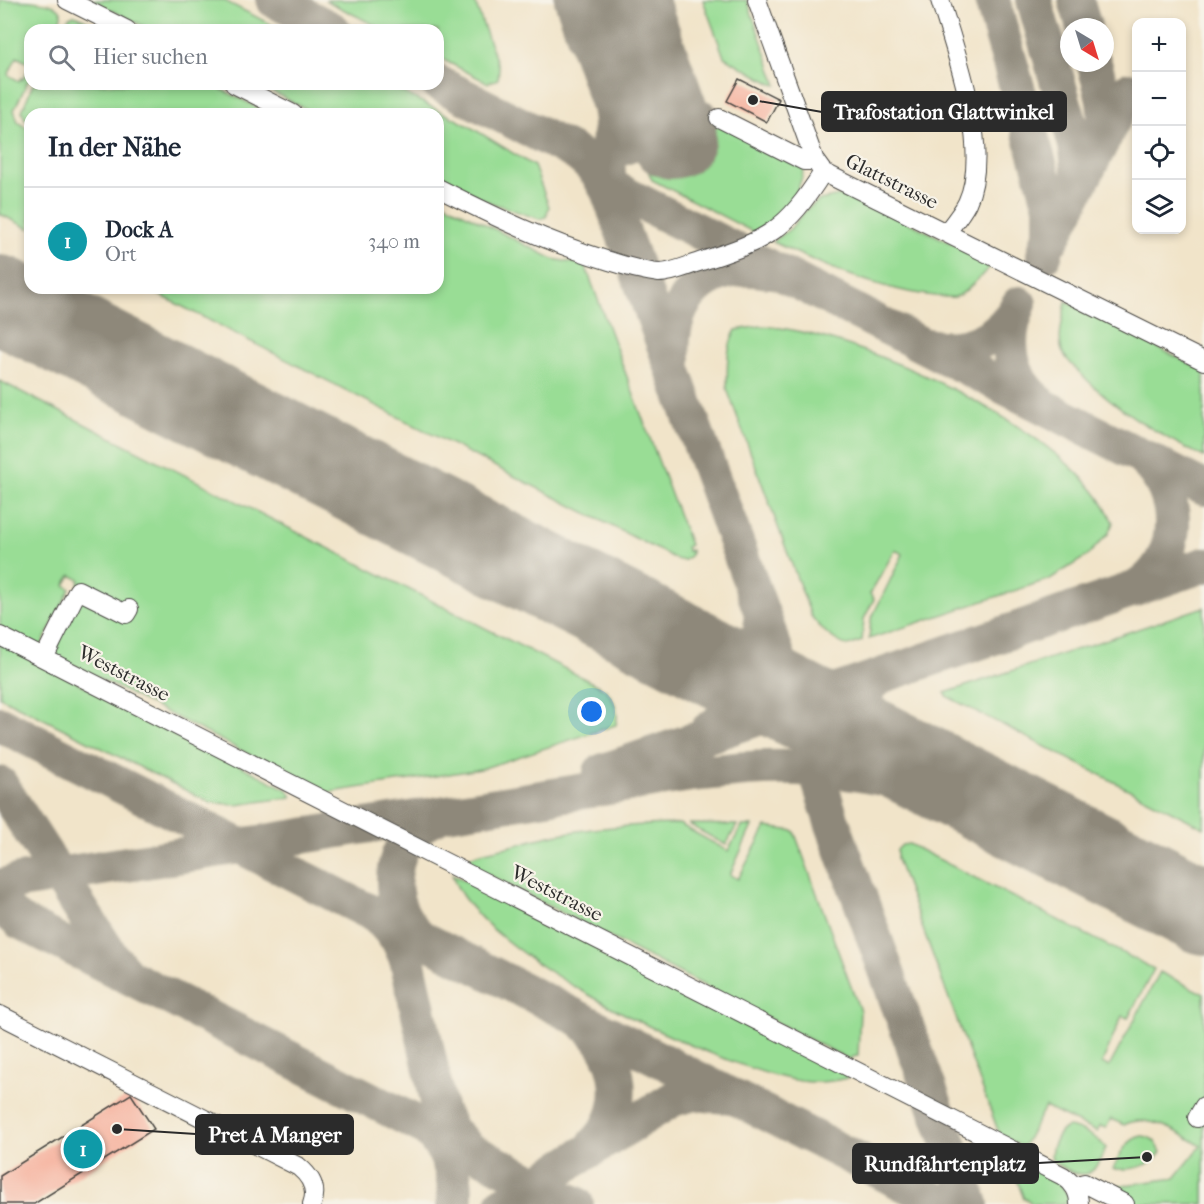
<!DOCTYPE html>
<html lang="de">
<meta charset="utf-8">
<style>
:root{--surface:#fff;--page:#f2f2f3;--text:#1f2937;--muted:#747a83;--line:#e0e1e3;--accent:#b5179e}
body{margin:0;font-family:"IM FELL French Canon",serif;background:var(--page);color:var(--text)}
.controls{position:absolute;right:18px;top:18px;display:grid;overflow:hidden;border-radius:12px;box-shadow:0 3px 9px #0003}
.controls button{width:54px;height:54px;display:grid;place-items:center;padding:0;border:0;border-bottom:2px solid var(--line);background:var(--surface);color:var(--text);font:30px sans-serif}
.compass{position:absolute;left:1060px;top:18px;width:54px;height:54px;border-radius:50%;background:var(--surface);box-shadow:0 3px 9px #0003;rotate:142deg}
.you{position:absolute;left:592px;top:712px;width:21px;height:21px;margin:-15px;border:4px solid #fff;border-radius:50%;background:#1a73e8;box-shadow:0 0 0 9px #1a73e833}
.badge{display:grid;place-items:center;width:39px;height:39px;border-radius:50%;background:var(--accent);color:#fff;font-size:20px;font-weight:700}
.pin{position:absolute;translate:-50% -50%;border:3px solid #fff;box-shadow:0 2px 6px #0006}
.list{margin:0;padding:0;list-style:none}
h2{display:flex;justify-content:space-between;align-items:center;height:78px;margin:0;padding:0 24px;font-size:26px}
h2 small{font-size:20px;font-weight:400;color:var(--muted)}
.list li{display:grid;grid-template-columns:39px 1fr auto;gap:18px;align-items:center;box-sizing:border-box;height:108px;padding:0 24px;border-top:2px solid var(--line)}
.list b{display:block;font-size:22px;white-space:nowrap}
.list p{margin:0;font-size:20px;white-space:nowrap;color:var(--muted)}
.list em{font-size:20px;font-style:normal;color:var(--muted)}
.icon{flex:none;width:33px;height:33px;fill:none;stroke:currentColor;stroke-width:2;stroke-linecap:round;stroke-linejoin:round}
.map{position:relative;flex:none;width:1204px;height:1204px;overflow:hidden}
.search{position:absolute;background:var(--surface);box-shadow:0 3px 9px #0003;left:24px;top:24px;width:420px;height:66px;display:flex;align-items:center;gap:15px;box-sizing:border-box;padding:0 21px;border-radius:18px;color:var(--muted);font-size:22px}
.panel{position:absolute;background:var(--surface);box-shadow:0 3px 9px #0003;left:24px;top:108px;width:420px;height:186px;border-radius:18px}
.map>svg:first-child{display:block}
</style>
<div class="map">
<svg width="1204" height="1204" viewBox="0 0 1204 1204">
<rect width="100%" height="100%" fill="#f7f3e8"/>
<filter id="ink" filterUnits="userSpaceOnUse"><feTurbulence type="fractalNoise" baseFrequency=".0167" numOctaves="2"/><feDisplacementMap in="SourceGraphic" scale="12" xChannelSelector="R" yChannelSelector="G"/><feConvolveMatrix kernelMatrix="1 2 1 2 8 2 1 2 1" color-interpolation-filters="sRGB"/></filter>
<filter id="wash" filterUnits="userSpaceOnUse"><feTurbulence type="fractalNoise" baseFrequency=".008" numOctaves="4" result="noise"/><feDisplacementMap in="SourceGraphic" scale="24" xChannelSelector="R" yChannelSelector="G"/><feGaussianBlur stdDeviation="1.35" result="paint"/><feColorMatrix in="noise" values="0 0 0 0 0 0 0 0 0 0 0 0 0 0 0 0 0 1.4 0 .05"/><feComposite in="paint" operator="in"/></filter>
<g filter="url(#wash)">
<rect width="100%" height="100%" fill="#f1e4c9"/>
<!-- green -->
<path fill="#99dd95" stroke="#628460" stroke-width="1.5" d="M 0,0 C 13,0 59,0 61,12 C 62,19 57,25 55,30 L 30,30 L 30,64 L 17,57 L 8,75 L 19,81 L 21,78 L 23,79 L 28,69 L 30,69 L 30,77 L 14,110 L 18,122 L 30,130 L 30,229 L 0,214 Z
M 92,0 L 223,0 L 282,30 L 151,30 Z
M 325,0 L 474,0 L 499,68 L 498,79 L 488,83 L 438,57 L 438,30 L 384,30 Z
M 594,0 L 652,0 L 693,113 L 678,118 L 659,67 L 638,74 L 657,126 L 642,131 Z
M 703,0 L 747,0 L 777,85 L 772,84 L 724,57 Z
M 74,15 L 78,16 L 106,30 L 61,30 L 69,17 Z
M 33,84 L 211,84 L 270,114 L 30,114 L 30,123 L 25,119 L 22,111 Z
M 257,84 L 387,84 L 469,126 L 534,166 L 549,207 L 546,217 L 539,219 L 489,202 L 438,176 L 438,114 L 316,114 Z
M 716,121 L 804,167 C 799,201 782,215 755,233 L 652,180 C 648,169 638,155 646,146 Z
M 839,196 L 853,196 L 993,263 C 985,272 966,294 955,297 C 947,298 935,296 927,295 C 874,288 822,265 773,242 L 790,229 L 806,210 L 820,200 Z
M 438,200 L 553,259 L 585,265 L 690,545 L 686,547 L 688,551 L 691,550 L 691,555 L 685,560 L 678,560 L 146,288 L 438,288 Z
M 1066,301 L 1204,371 L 1204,457 C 1159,435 1115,409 1079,372 C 1074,367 1065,358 1062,351 C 1057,337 1064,315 1066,301 Z
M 761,326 C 852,330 1080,433 1113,523 L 1108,534 L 1087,556 L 1050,579 L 869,639 L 871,620 L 875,611 L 903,554 L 895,550 L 870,594 L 874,599 L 864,619 L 862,641 L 848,646 C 832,640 822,630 811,616 L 727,389 C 728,370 725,348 736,330 Z
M 0,381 L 605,689 C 615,700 619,710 616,725 L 481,769 L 325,793 L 59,658 L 55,653 L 80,580 L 71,575 L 65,585 L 70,589 L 41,646 L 36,646 L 0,628 Z
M 1204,607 L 1204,828 L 948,697 L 945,693 Z
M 0,643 L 288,790 L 292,797 L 237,805 L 209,802 L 0,697 Z
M 679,824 L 728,851 L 742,826 L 752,826 L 730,875 L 738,879 L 766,827 L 794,831 L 860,1011 L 858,1056 L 852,1057 L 850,1060 L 461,861 C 482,850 500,850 523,843 C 570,828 629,825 679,824 Z
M 688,824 L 737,825 L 726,845 Z
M 909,844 L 1154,969 L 1128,1018 L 1122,1016 L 1102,1063 L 1109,1067 L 1160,972 L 1204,994 L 1204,1204 L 1134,1204 L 1102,1188 L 1175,1178 L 1201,1146 C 1181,1133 1147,1112 1124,1125 L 1111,1119 L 1106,1128 L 1100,1126 L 1097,1132 L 1045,1107 L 1024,1145 L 1021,1146 L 1000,1136 L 897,859 L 897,850 L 902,845 Z
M 452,874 L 847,1074 L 847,1078 C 831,1082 817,1083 801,1081 C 721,1070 474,955 452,874 Z
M 1067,1127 C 1080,1128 1099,1138 1106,1148 C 1097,1167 1091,1182 1068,1170 C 1062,1167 1056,1165 1052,1160 C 1049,1150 1057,1132 1067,1127 Z
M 1142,1136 C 1153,1137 1156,1142 1161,1152 C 1150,1168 1131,1170 1113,1169 C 1120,1155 1126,1139 1142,1136 Z
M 1008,1156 C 1030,1167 1066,1177 1071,1204 L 1032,1204 L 1027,1199 L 1024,1199 Z"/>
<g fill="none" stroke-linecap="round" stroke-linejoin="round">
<!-- taxiway -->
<path stroke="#8e887a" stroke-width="36" d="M 274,0 L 333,30
M 572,0 L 610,109 L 611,128 L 604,165 L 609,194
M 992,0 L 1051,206 L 1051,231 L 1044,255
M 1034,0 L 1077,149 L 1079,172 L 1076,188
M 1076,0 L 1084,27
M 1094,63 C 1101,87 1109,109 1103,134
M 438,83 L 574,152 C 591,163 602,180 619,191 L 1204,488
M 608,171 L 606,154 L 702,118
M 597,172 L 608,191 L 795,704 L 831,819 L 971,1204
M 1052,239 L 1128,90
M 928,346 C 967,355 1000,338 1019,304 C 1003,339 1008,378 1040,403
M 673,361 C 667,299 708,259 769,271
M 1135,589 C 1183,560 1183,494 1143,459
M 0,724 L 944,1204
M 708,730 C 745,706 763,663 761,620
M 601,772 L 1204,565
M 824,783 C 824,740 844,705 878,679
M 0,784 L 111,956 L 124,971
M 0,887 L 20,881 L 691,774 C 715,772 740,769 764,768 C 864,764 960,794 1051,833
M 0,906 L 19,921 L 576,1204
M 381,920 L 398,939 L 407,959 L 440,1111 L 451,1131 L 466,1146
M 420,937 C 380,903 387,838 436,817
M 586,1025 C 623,1055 630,1111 594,1145
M 425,1128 C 447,1147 458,1175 454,1204
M 503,1204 L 673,1099 L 695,1093 L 726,1096"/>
<!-- runway -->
<path stroke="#8e887a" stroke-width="88" d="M 623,0 L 672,135
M 0,299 L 1204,911"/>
</g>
<g id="blocks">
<!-- building -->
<path fill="#f6b19d" d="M 739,79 L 779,99 L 767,122 L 727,101 Z
M 131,1094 L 154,1129 L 34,1204 L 0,1204 L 0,1176 Z"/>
</g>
</g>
<g filter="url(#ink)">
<use href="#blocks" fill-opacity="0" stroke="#494743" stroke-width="1.5"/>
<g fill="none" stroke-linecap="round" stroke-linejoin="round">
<!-- minor casing -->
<g stroke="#494743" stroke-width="20">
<path id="minor" d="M 67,0 L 127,30
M 757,0 L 815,161 L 823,172
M 940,0 C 956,53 992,150 967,203 C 962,213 953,224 946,233
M 234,84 L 293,114
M 719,118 L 804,161 L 815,161
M 438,188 C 493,216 547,242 606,260 C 623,265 640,271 659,273 C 672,273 689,265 702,261 C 767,240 786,231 823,172 L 1204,361
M 0,636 L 1063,1176 C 1073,1183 1079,1191 1079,1204
M 44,658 L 78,590 L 126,614 L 129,609
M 0,1015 L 299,1167 C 311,1177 318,1189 312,1204
M 1197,1118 L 1204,1106
M 1074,1186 L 1084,1183 L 1125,1204"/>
</g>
<!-- minor -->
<use href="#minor" stroke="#fff" stroke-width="18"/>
</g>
</g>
<g text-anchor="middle" stroke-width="4.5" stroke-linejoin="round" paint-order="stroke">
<!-- street labels -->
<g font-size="20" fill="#2b2b2b" stroke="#f7f3e8">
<text transform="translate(892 181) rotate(26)" y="7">Glattstrasse</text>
<text transform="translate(124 673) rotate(27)" y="7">Weststrasse</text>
<text transform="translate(557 893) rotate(27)" y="7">Weststrasse</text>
</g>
</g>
<!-- callouts -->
<path fill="none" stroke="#2b2b2b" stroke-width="2" d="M753 100L822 112M117 1129L196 1134M1147 1157L1038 1163"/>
<g fill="#2b2b2b" stroke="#f7f3e8" stroke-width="2">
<circle cx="753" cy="100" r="6"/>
<circle cx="117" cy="1129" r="6"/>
<circle cx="1147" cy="1157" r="6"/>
</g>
<g fill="#2b2b2b" stroke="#2b2b2b" stroke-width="2">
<rect x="822" y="92" width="244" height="39" rx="6"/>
<rect x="196" y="1115" width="157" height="39" rx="6"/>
<rect x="853" y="1144" width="185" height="39" rx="6"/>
</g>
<g font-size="21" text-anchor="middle" font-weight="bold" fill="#fff">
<text x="944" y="119">Trafostation Glattwinkel</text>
<text x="275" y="1142">Pret A Manger</text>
<text x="945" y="1171">Rundfahrtenplatz</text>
</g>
</svg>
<div class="controls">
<button>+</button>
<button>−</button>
<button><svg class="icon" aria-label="locate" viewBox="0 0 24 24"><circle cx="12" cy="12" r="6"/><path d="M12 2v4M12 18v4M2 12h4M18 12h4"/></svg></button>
<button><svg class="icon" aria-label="layers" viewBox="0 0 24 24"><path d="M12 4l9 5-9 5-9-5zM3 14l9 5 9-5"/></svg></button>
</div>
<svg class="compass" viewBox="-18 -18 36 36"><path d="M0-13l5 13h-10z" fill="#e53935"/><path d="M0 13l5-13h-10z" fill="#747a83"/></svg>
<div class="you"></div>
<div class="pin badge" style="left:83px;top:1149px;background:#0f9aa8">1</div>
<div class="search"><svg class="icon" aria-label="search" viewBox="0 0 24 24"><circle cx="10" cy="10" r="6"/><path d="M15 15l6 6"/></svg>Hier suchen</div>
<section class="panel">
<h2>In der Nähe<small></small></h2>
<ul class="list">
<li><span class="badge" style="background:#0f9aa8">1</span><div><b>Dock A</b><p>Ort</p></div><em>340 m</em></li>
</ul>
</section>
</div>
